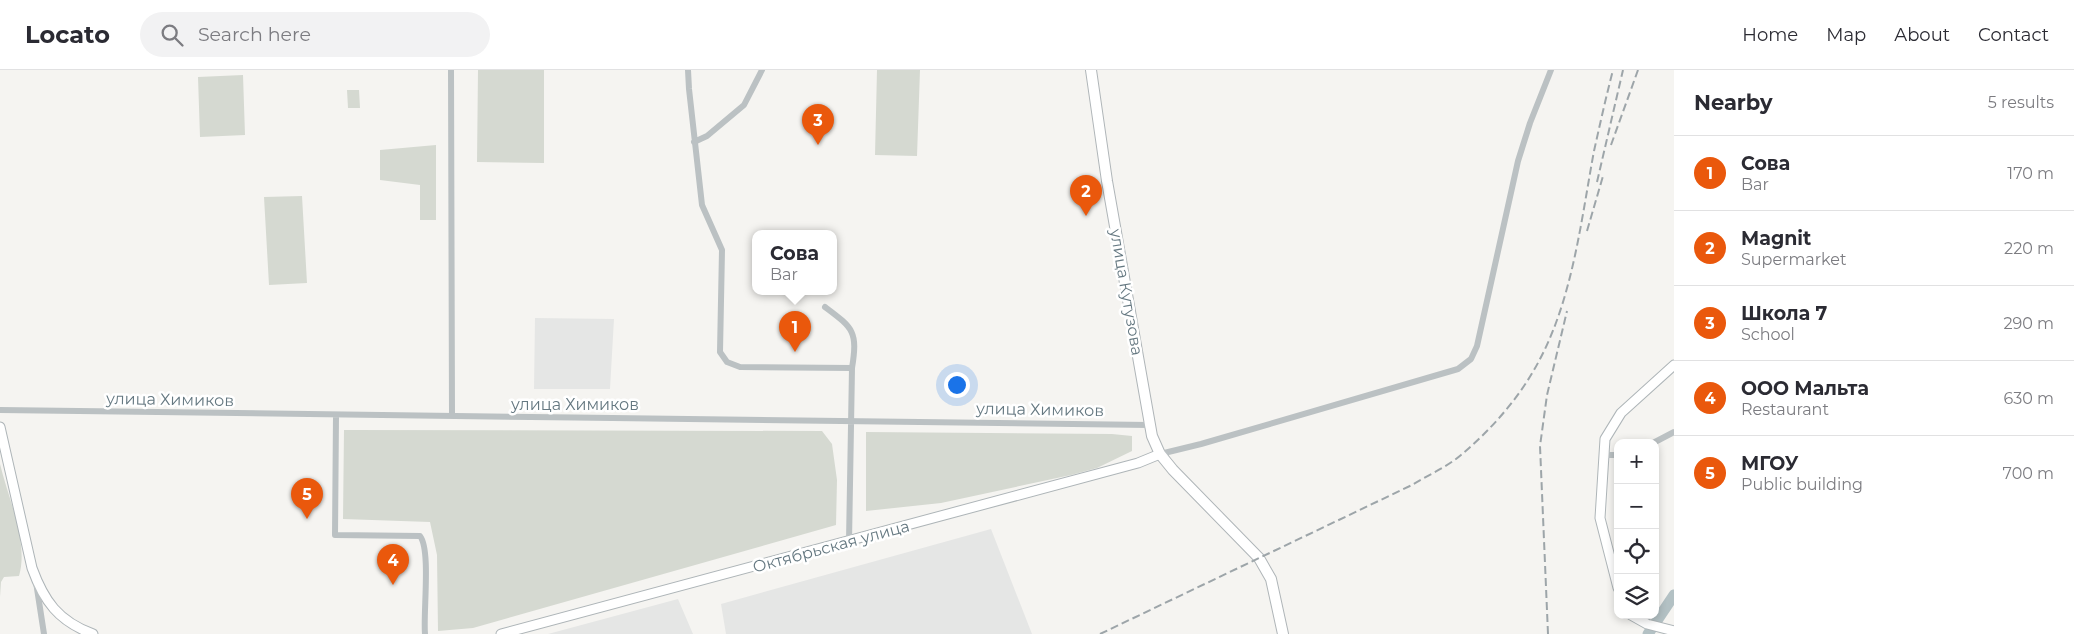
<!DOCTYPE html>
<meta charset="utf-8">
<style>
:root{--surface:#fff;--page:#f2f2f3;--text:#2b2b33;--muted:#7c7c81;--line:#e1e1e2;--accent:#ea580c}
body{margin:0;font-family:Montserrat,sans-serif;background:var(--page);color:var(--text)}
.controls{position:absolute;right:15px;bottom:15px;display:grid;overflow:hidden;border-radius:10px;box-shadow:0 2px 8px #0003}
.controls button{width:45px;height:45px;display:grid;place-items:center;padding:0;border:0;border-bottom:1px solid var(--line);background:var(--surface);color:var(--text);font:25px sans-serif}
.you{position:absolute;left:956px;top:314px;width:18px;height:18px;margin:-12px;border:4px solid #fff;border-radius:50%;background:#1a73e8;box-shadow:0 0 0 8px #1a73e833}
.badge{display:grid;place-items:center;width:32px;height:32px;border-radius:50%;background:var(--accent);color:#fff;font-size:16px;font-weight:700}
.pin{position:absolute;translate:-50% -41px;filter:drop-shadow(0 1px 2px #0008)}
.pin::after{content:'';position:absolute;top:26px;width:18px;height:15px;background:inherit;clip-path:polygon(0 0,100% 0,50% 100%)}
.popup{position:absolute;left:752px;top:160px;width:85px;height:65px;box-sizing:border-box;display:grid;place-content:center;border-radius:10px;background:var(--surface);filter:drop-shadow(0 1px 4px #0005);font-size:16px;white-space:nowrap;color:var(--muted)}
.popup b{font-size:19px;color:var(--text)}
.popup::after{content:'';position:absolute;left:50%;top:100%;margin-left:-10px;border:10px solid transparent;border-top-color:var(--surface)}
.list{margin:0;padding:0;list-style:none}
h2{display:flex;justify-content:space-between;align-items:center;height:65px;margin:0;padding:0 20px;font-size:21px}
h2 small{font-size:16px;font-weight:400;color:var(--muted)}
.list li{display:grid;grid-template-columns:32px 1fr auto;gap:15px;align-items:center;box-sizing:border-box;height:75px;padding:0 20px;border-top:1px solid var(--line)}
.list b{display:block;font-size:19px;white-space:nowrap}
.list p{margin:0;font-size:16px;white-space:nowrap;color:var(--muted)}
.list em{font-size:16px;font-style:normal;color:var(--muted)}
.icon{flex:none;width:28px;height:28px;fill:none;stroke:currentColor;stroke-width:2;stroke-linecap:round;stroke-linejoin:round}
.map{position:relative;flex:none;width:1674px;height:564px;overflow:hidden}
header{display:flex;align-items:center;gap:30px;box-sizing:border-box;height:70px;padding:0 25px;background:var(--surface);border-bottom:1px solid var(--line)}
header strong{font-size:24px}
nav{display:flex;gap:28px;margin-inline-start:auto;font-size:18px}
.search{width:350px;height:45px;background:var(--page);display:flex;align-items:center;gap:12px;box-sizing:border-box;padding:0 18px;border-radius:28px;color:var(--muted);font-size:19px}
main{display:flex}
aside{flex:1;background:var(--surface)}
.map>svg:first-child{display:block}
</style>
<header>
<strong>Locato</strong>
<div class="search"><svg class="icon" aria-label="search" viewBox="0 0 24 24"><circle cx="10" cy="10" r="6"/><path d="M15 15l6 6"/></svg>Search here</div>
<nav><a>Home</a><a>Map</a><a>About</a><a>Contact</a></nav>
</header>
<main>
<div class="map">
<svg width="1674" height="564" viewBox="0 0 1674 564">
<rect width="100%" height="100%" fill="#f5f4f1"/>
<!-- built -->
<path fill="#e5e6e5" d="M 535,248 L 614,249 L 610,319 L 534,319 Z
M 991,459 L 1032,564 L 726,564 L 721,534 Z
M 678,529 L 693,564 L 548,564 Z"/>
<!-- green -->
<path fill="#d5d9d1" d="M 478,0 L 544,0 L 544,93 L 477,92 Z
M 877,0 L 920,0 L 917,86 L 875,85 Z
M 243,5 L 245,65 L 200,67 L 198,7 Z
M 347,20 L 359,20 L 360,38 L 348,38 Z
M 436,75 L 436,150 L 420,150 L 420,115 L 380,110 L 380,80 Z
M 302,126 L 307,213 L 269,215 L 264,127 Z
M 344,360 L 822,361 L 832,374 L 837,410 L 836,455 L 473,558 L 438,561 L 437,485 L 430,452 L 343,449 Z
M 866,362 L 1112,364 L 1132,366 L 1132,381 L 1097,398 L 1071,405 L 941,433 L 866,441 Z
M 0,394 C 8,428 29,472 19,506 L 4,507 L 1,512 L 0,527 Z"/>
<g fill="none" stroke-linecap="round" stroke-linejoin="round">
<!-- river -->
<path stroke="#b3c1c4" stroke-width="11" d="M 1648,564 L 1674,525"/>
<!-- secondary casing -->
<g stroke="#aeb5b8" stroke-width="11">
<path id="secondary" d="M 0,357 L 32,498 C 44,531 58,551 93,564
M 1618,518 L 1600,448 L 1605,369 L 1621,343 L 1674,295
M 1631,545 L 1647,554 L 1674,561
M 501,564 L 1138,393 L 1160,384"/>
</g>
<!-- primary casing -->
<g stroke="#afb5b8" stroke-width="12">
<path id="primary" d="M 1091,0 L 1107,111 L 1152,366 L 1160,384 L 1173,400 L 1259,488 L 1271,509 L 1283,564"/>
</g>
<!-- street -->
<path stroke="#bbc1c3" stroke-width="6" d="M 451,0 L 452,346
M 688,0 L 689,19 L 702,135 L 722,180 L 720,282 L 727,292 L 740,297 L 852,298 L 849,472
M 694,72 L 707,66 L 744,35 L 762,0
M 825,237 C 853,258 858,261 852,298
M 0,340 C 383,347 766,348 1149,355
M 336,346 L 335,465 L 420,466 C 431,480 423,543 425,564
M 1653,373 L 1674,362
M 1160,384 L 1201,374 L 1458,299 L 1471,289 L 1477,276 L 1518,91 L 1530,53 L 1551,0
M 1604,385 L 1618,385
M 36,512 L 44,564"/>
<!-- secondary -->
<use href="#secondary" stroke="#fff" stroke-width="9"/>
<!-- primary -->
<use href="#primary" stroke="#fff" stroke-width="10"/>
<!-- rail -->
<path stroke="#9da5a9" stroke-width="2" stroke-dasharray="8 4" stroke-linecap="butt" d="M 1611,75 L 1638,0
M 1597,112 L 1623,0
M 1587,161 L 1603,106
M 1100,564 L 1412,415 C 1428,405 1447,397 1461,385 C 1492,359 1521,326 1540,289 C 1573,226 1581,151 1594,81 C 1600,54 1606,27 1613,0
M 1548,564 L 1540,376 L 1547,325 L 1567,241"/>
</g>
<g text-anchor="middle" stroke-width="5" stroke-linejoin="round" paint-order="stroke">
<!-- street labels -->
<g font-size="16" fill="#657881" stroke="#fff">
<text transform="translate(1127 222) rotate(80)" y="6">улица Кутузова</text>
<text transform="translate(170 329) rotate(1)" y="6">улица Химиков</text>
<text x="575" y="340">улица Химиков</text>
<text transform="translate(1040 339) rotate(1)" y="6">улица Химиков</text>
<text transform="translate(831 476) rotate(-15)" y="6">Октябрьская улица</text>
</g>
</g>
</svg>
<div class="controls">
<button>+</button>
<button>−</button>
<button><svg class="icon" aria-label="locate" viewBox="0 0 24 24"><circle cx="12" cy="12" r="6"/><path d="M12 2v4M12 18v4M2 12h4M18 12h4"/></svg></button>
<button><svg class="icon" aria-label="layers" viewBox="0 0 24 24"><path d="M12 4l9 5-9 5-9-5zM3 14l9 5 9-5"/></svg></button>
</div>
<div class="you"></div>
<div class="pin badge" style="left:795px;top:282px">1</div>
<div class="popup"><b>Сова</b>Bar</div>
<div class="pin badge" style="left:1086px;top:146px">2</div>
<div class="pin badge" style="left:818px;top:75px">3</div>
<div class="pin badge" style="left:393px;top:515px">4</div>
<div class="pin badge" style="left:307px;top:449px">5</div>
</div>
<aside>
<h2>Nearby<small>5 results</small></h2>
<ul class="list">
<li><span class="badge">1</span><div><b>Сова</b><p>Bar</p></div><em>170 m</em></li>
<li><span class="badge">2</span><div><b>Magnit</b><p>Supermarket</p></div><em>220 m</em></li>
<li><span class="badge">3</span><div><b>Школа 7</b><p>School</p></div><em>290 m</em></li>
<li><span class="badge">4</span><div><b>ООО Мальта</b><p>Restaurant</p></div><em>630 m</em></li>
<li><span class="badge">5</span><div><b>МГОУ</b><p>Public building</p></div><em>700 m</em></li>
</ul>
</aside>
</main>
